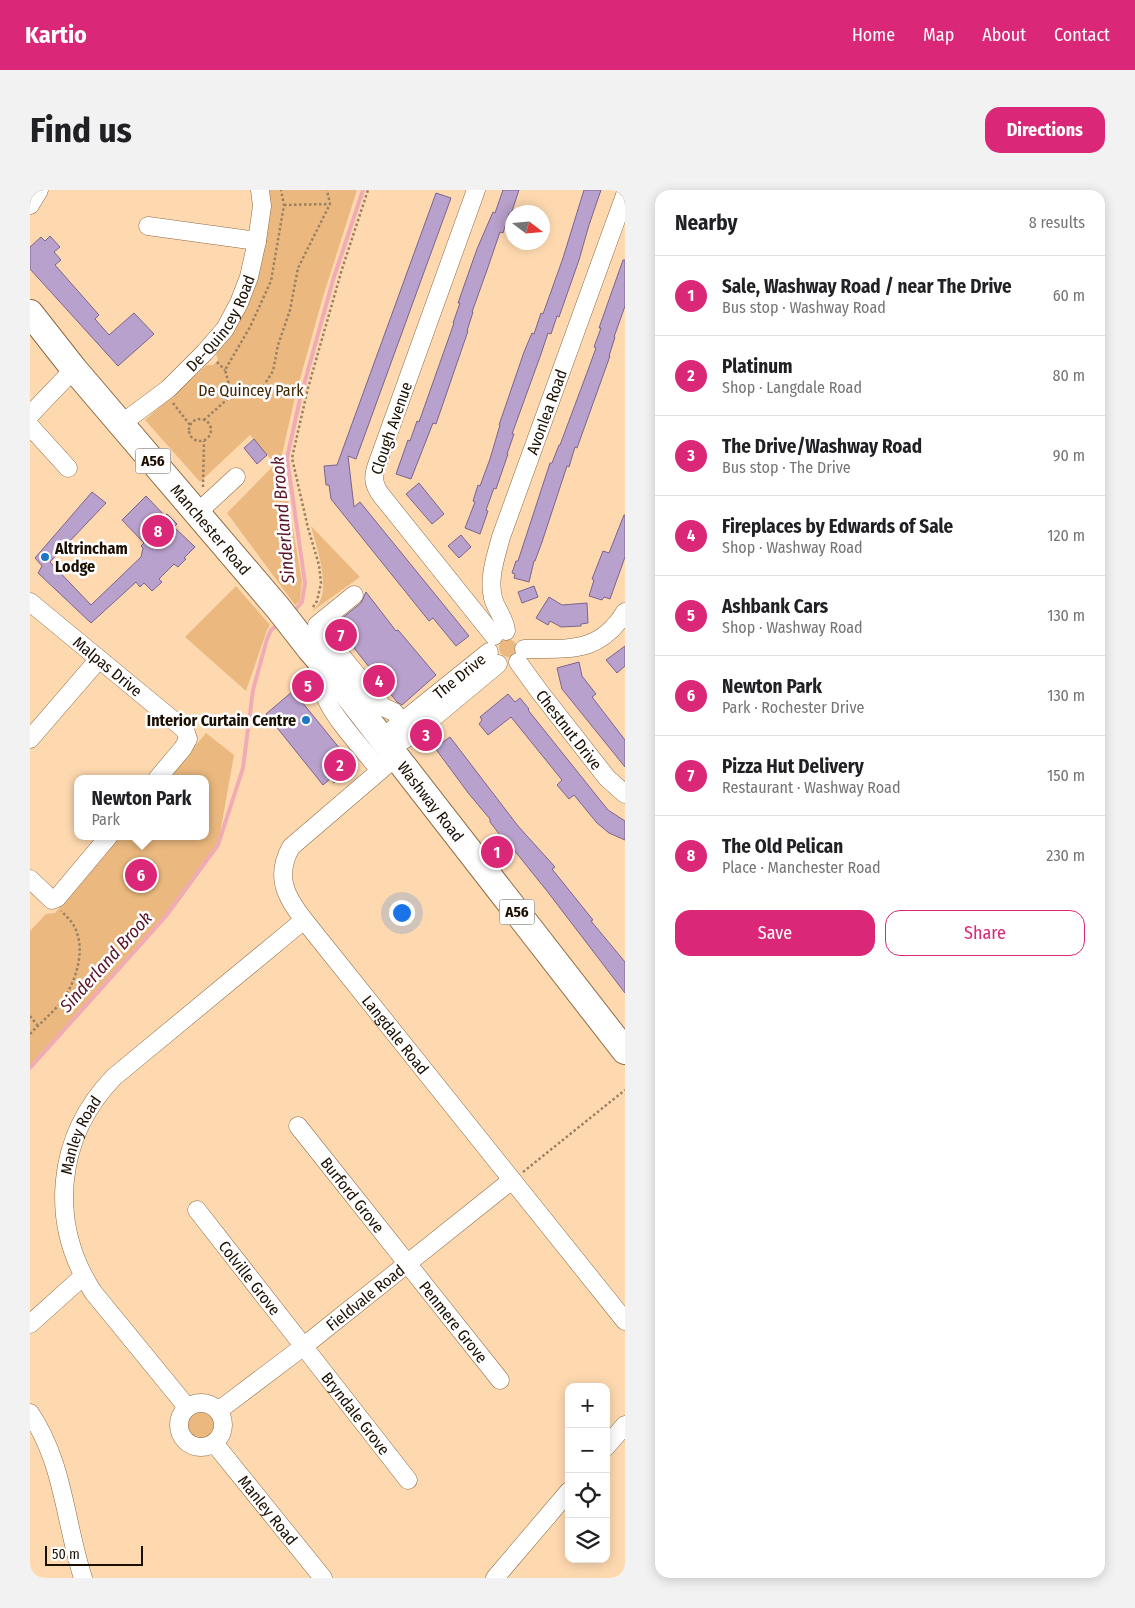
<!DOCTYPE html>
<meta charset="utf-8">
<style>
:root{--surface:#fff;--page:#f2f2f2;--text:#202124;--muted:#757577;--line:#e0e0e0;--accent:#db2777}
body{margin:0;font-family:"Fira Sans Condensed",sans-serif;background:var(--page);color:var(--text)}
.controls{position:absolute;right:15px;bottom:15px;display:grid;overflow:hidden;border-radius:10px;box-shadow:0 2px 12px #0003}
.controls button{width:45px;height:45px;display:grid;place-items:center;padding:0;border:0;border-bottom:1px solid var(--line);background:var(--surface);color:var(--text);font:25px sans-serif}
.compass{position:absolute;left:475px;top:15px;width:45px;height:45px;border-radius:50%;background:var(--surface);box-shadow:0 2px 12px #0003;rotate:106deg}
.scale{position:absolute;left:15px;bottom:12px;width:98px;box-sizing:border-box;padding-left:5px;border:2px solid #1b0f02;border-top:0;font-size:14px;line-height:18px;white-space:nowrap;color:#1b0f02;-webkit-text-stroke:4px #fff;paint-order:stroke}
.you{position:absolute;left:371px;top:722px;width:18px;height:18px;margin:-12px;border:4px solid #fff;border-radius:50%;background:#1a73e8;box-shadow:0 0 0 8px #1a73e833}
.badge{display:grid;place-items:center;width:32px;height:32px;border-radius:50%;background:var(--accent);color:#fff;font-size:16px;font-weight:700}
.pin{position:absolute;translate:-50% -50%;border:2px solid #fff;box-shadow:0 1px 5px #0006}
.popup{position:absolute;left:44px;top:585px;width:135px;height:65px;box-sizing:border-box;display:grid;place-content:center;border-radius:10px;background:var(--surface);filter:drop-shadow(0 1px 4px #0005);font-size:16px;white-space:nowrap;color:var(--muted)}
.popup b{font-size:19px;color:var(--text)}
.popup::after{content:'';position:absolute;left:50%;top:100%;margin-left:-10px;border:10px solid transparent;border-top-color:var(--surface)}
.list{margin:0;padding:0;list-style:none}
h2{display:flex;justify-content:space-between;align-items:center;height:65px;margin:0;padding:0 20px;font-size:21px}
h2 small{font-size:16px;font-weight:400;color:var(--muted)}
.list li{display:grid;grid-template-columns:32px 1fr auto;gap:15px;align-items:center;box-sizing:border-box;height:80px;padding:0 20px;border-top:1px solid var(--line)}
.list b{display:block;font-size:19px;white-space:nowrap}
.list p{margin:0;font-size:16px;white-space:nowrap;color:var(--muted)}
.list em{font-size:16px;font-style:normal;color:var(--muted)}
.actions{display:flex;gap:10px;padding:15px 20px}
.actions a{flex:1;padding:11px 0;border:1px solid var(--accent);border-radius:15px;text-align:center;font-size:18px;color:var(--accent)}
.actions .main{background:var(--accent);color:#fff}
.icon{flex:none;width:28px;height:28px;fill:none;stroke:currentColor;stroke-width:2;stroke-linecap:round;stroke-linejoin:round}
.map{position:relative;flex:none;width:595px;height:1388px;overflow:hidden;border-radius:15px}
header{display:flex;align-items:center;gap:30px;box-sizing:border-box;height:70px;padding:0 25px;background:var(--accent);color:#fff}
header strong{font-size:24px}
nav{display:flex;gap:28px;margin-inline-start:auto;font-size:18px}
.intro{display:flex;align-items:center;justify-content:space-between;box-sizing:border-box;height:120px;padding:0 30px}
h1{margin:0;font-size:35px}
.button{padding:12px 22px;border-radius:15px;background:var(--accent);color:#fff;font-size:18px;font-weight:700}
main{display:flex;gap:30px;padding:0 30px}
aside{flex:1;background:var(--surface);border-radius:15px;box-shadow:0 2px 12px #0003}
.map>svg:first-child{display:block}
</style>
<header>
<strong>Kartio</strong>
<nav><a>Home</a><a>Map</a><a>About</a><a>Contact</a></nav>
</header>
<div class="intro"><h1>Find us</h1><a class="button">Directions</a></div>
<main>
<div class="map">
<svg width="595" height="1388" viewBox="0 0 595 1388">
<rect width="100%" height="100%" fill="#fed9b0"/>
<!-- green -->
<path fill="#ebb97f" d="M 235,0 L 327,0 L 293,107 L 265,207 L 251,269 L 272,391 L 270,411 L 265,415 L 197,323 L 245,274 L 220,245 L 170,292 L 115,230 L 177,175 L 183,175 L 188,170 L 186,164 C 200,143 215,124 224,100 C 235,69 233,33 235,0 Z
M 281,336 L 330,387 L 281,422 C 284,419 287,416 289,413 C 300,395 286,355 281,336 Z
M 206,396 L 240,435 L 237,440 L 216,501 L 155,447 Z
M469 458a9 9 0 1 1 18 0a9 9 0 1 1-18 0Z
M 176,543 L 204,565 L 188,655 L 136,726 L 0,878 L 0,741 L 16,724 L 25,723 L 89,646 L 175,646 L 175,589 L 137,589 Z
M156 1234a15 15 0 1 1 30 0a15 15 0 1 1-30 0Z"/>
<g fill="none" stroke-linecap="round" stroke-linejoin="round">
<!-- stream -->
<path stroke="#f1abb5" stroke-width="4" d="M 263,422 L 272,412 L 275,393 L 257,268 L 270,209 L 303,90 L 333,0
M 0,878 L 136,726 L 188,655 L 213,578 L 223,500 L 237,449 L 241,440 L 250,433"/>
</g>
<!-- building -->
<path fill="#b9a1cd" stroke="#7b648d" d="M 473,0 L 489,0 L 481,24 L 479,23 L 473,43 L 470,42 L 457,80 L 442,122 L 443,122 L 437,141 L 438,141 L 406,234 L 403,233 L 381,289 L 366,284 L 378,250 L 380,251 L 387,231 L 389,232 L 424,133 L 423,133 L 430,113 L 428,113 L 447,59 L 463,22 L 465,23 Z
M 554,0 L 571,0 L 559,35 L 549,70 L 529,127 L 527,126 L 521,144 L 518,143 L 511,164 L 482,244 L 484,244 L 477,264 L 478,264 L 466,299 L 464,298 L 456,320 L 458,321 L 450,344 L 435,338 L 445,312 L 443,311 L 448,295 L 450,296 L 460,269 L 470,235 L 469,235 L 494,162 L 502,143 L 504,144 L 511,123 L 513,124 L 533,68 Z
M 406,3 L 421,8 L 326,269 L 318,266 L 324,317 L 330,312 L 439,446 L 426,456 L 403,428 L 399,431 L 301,309 L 299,295 L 296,295 L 294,276 L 307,275 Z
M 20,46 L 30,57 L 24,62 L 31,70 L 25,75 L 69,125 L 65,129 L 79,145 L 104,123 L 124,144 L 88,176 L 0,79 L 0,57 L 11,47 L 15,51 Z
M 593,70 L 595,70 L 595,116 L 584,147 L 585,147 L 579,166 L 580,166 L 547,258 L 545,257 L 539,277 L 537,276 L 512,352 L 505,371 L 504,371 L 499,392 L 484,388 L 485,384 L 482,383 L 486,371 L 488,371 L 520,273 L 522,273 L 529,255 L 530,255 L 558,180 L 566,158 L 564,157 L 571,138 L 569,138 Z
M 224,249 L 237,265 L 227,274 L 214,258 Z
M 389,293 L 414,324 L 402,334 L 376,304 Z
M 62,302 L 76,313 L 20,372 L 61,415 L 111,367 L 113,358 L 111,356 L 114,353 L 92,330 L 116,306 L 135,326 L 137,324 L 147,334 L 144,337 L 165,357 L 154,368 L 156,369 L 148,377 L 144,374 L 129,389 L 132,392 L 122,401 L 114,393 L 110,397 L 106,392 L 61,433 L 8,383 L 12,376 L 5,368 Z
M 594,325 L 595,325 L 595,367 L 580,409 L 574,407 L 572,410 L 559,406 L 564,390 L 562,389 L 573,361 L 579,363 Z
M 431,345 L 441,357 L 429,368 L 418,356 Z
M 504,396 L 508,407 L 492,413 L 488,402 Z
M 336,402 L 366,441 L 368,440 L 406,485 L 372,515 L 367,512 L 305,434 L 331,413 Z
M 519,407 L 532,415 L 557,413 L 558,433 L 551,434 L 551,436 L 531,437 L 520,431 L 518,435 L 506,428 Z
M 595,456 L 595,476 L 587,483 L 576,470 Z
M 549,472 L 552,486 L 566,504 L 562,507 L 595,550 L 595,577 L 532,499 L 527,478 Z
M 263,501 L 324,576 L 304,593 L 300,589 L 293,595 L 236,524 Z
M 478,504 L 485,512 L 490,508 L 499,519 L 498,520 L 578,620 L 595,631 L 595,650 L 579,643 L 567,633 L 544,605 L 539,609 L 527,595 L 532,590 L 481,527 L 458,545 L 449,534 L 452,530 L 450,527 Z
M 420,547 L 488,636 L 525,677 L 522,679 L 563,730 L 561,731 L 595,772 L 595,803 L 517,701 L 484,660 L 482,661 L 460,632 L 460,629 L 439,604 L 405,558 Z"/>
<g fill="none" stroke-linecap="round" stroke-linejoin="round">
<!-- minor casing -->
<g stroke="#8c6b45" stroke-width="19">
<g id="minor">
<path d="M 446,0 L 348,272 C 343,285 342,293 351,305 L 464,446"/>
<path d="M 0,15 L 9,0"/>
<path d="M 118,36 L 227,51"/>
<path d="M 0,225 L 44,179"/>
<path id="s1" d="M 91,234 L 138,199 L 175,162 L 195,139 L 209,113 L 219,87 L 227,51 L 232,16 L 230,0"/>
<path d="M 0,236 L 38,278"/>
<path d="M 167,323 L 206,287"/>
<path id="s2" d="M 0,412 L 155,540 L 158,549 L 153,558 L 127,589"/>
<path id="s3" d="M 476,441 C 475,428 466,420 463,408 C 458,388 466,366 471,347 L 595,5"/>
<path d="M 295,446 L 287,435 L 324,405"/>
<path d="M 280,459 L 295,446 L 353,517 L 364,522 L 372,532"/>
<path d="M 494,459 C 537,458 569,465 595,422"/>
<path id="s4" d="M 488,472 L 509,501 L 577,588 L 595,604"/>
<path d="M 305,488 C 300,492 295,496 295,503 C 294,517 340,568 350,580"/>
<path id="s5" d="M 352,548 L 459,462"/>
<path d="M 0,549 L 69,469"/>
<path d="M 360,558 L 385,543 L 468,474"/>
<path id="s6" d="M 366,567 L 261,657 C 245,686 255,706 274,730 L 595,1131"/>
<path d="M 0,689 L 22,710 L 27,708 L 79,646"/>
<path id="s7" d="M 268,936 L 470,1190"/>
<path id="s8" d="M 167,1020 L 378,1290"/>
<path d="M 0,1134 L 49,1090 L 54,1089"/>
<circle cx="171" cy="1235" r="22"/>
<path id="s9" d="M 157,1217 L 63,1102 C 18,1032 26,947 84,887 L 274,730"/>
<path id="s10" d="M 188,1221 L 274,1156 L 482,990"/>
<path d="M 0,1223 C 34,1273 35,1333 53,1388"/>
<path id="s11" d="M 184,1253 L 293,1388"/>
<path d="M 576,1257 L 595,1235"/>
<path d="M 465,1388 L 539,1301"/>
</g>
</g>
<!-- highway casing -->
<g stroke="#8c6b45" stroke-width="28">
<g id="highway">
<path id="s12" d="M 0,123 L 44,179 L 248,418 L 280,459 L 305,488 L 595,861"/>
</g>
</g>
<!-- path -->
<path stroke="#9a8063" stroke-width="2.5" stroke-dasharray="2.5 2.5" stroke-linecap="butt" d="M 254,15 L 300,14
M 187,172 L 195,180
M 202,205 L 229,203 L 243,181 L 248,155 L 260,120 L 268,78 L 300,14 L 297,0
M 143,213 L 160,235
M159 240a11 11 0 1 1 22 0a11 11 0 1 1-22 0Z
M 174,230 L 202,205 L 195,180 L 220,137 L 241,91 L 254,15 L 251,0
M 173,297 L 174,251
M 283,417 L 287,411 L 291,393 L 289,375 L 278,338 L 262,268 L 278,198 L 312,79 L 338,0
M 0,826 L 8,836
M 0,844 C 11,832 26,820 35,807 C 47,787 56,758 44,736 C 41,730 36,726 31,721
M 493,982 L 595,900"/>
<!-- minor -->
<use href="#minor" stroke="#fff" stroke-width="18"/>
<!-- highway -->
<use href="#highway" stroke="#fff" stroke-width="26"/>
</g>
<!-- markers -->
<g fill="#1d77c4" stroke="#fff" stroke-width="2">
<circle cx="15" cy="367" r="5"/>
<circle cx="276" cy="530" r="5"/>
</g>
<g text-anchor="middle" stroke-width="5" stroke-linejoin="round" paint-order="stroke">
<!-- shield labels -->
<g fill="#fff" stroke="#5f574e" stroke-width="1">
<rect x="105.5" y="258.5" width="35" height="25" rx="4"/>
<rect x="469.5" y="709.5" width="35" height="25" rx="4"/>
</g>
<g font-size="15" font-weight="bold" fill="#1b0f02">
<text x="123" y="276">A56</text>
<text x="487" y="727">A56</text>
</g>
<!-- street labels -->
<g font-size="16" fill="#1b0f02" stroke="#fff">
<text dy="6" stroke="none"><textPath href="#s1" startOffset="144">De-Quincey Road</textPath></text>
<text dy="6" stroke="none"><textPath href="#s3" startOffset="231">Avonlea Road</textPath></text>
<text transform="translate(361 238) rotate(-71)" y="6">Clough Avenue</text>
<text dy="6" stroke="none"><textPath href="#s12" startOffset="282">Manchester Road</textPath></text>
<text dy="6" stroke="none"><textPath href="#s2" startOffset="101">Malpas Drive</textPath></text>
<text dy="6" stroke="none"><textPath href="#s5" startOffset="99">The Drive</textPath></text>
<text dy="6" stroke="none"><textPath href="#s4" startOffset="85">Chestnut Drive</textPath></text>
<text dy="6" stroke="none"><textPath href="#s12" startOffset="632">Washway Road</textPath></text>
<text dy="6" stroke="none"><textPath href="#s6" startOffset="365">Langdale Road</textPath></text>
<text dy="6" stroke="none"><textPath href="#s9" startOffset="314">Manley Road</textPath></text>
<text dy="6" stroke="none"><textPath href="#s7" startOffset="88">Burford Grove</textPath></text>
<text dy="6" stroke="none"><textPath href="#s8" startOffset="86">Colville Grove</textPath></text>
<text dy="6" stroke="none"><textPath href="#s10" startOffset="186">Fieldvale Road</textPath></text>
<text dy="6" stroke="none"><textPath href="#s7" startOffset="250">Penmere Grove</textPath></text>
<text dy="6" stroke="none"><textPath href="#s8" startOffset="258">Bryndale Grove</textPath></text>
<text dy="6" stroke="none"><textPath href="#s11" startOffset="86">Manley Road</textPath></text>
</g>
<!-- park labels -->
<g font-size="16" fill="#432700" stroke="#fff">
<text x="221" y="206">De Quincey Park</text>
</g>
<!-- poi labels -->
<g font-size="16" font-weight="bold" fill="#1b0f02" stroke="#fff" text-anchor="start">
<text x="25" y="364">Altrincham<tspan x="25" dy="18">Lodge</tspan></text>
<text x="266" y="536" text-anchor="end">Interior Curtain Centre</text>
</g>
<!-- water labels -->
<g font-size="18" font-style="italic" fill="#5a1427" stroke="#fff">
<text transform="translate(253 330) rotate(-95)" y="6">Sinderland Brook</text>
<text transform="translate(76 772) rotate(-48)" y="6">Sinderland Brook</text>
</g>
</g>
</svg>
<div class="controls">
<button>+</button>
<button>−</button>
<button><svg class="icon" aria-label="locate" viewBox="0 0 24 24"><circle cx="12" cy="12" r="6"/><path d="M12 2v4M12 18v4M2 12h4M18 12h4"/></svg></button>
<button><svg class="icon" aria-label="layers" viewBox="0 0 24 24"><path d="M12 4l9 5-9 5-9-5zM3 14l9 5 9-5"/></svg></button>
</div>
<svg class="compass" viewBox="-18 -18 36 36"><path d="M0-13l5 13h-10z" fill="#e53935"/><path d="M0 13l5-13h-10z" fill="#757577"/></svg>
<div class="scale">50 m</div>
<div class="you"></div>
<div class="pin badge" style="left:467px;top:662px">1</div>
<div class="pin badge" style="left:310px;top:575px">2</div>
<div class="pin badge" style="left:396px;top:545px">3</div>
<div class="pin badge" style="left:349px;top:491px">4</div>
<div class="pin badge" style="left:278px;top:496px">5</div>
<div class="pin badge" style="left:111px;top:685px">6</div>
<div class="popup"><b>Newton Park</b>Park</div>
<div class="pin badge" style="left:311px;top:445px">7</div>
<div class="pin badge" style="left:128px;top:341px">8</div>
</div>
<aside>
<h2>Nearby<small>8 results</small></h2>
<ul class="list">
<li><span class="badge">1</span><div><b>Sale, Washway Road / near The Drive</b><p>Bus stop · Washway Road</p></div><em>60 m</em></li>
<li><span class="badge">2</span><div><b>Platinum</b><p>Shop · Langdale Road</p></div><em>80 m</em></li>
<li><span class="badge">3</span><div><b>The Drive/Washway Road</b><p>Bus stop · The Drive</p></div><em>90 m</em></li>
<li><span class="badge">4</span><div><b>Fireplaces by Edwards of Sale</b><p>Shop · Washway Road</p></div><em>120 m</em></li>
<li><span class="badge">5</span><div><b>Ashbank Cars</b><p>Shop · Washway Road</p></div><em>130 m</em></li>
<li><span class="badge">6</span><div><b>Newton Park</b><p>Park · Rochester Drive</p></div><em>130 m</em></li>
<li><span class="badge">7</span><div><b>Pizza Hut Delivery</b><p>Restaurant · Washway Road</p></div><em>150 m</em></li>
<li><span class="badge">8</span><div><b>The Old Pelican</b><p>Place · Manchester Road</p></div><em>230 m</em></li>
</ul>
<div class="actions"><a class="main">Save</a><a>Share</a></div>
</aside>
</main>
